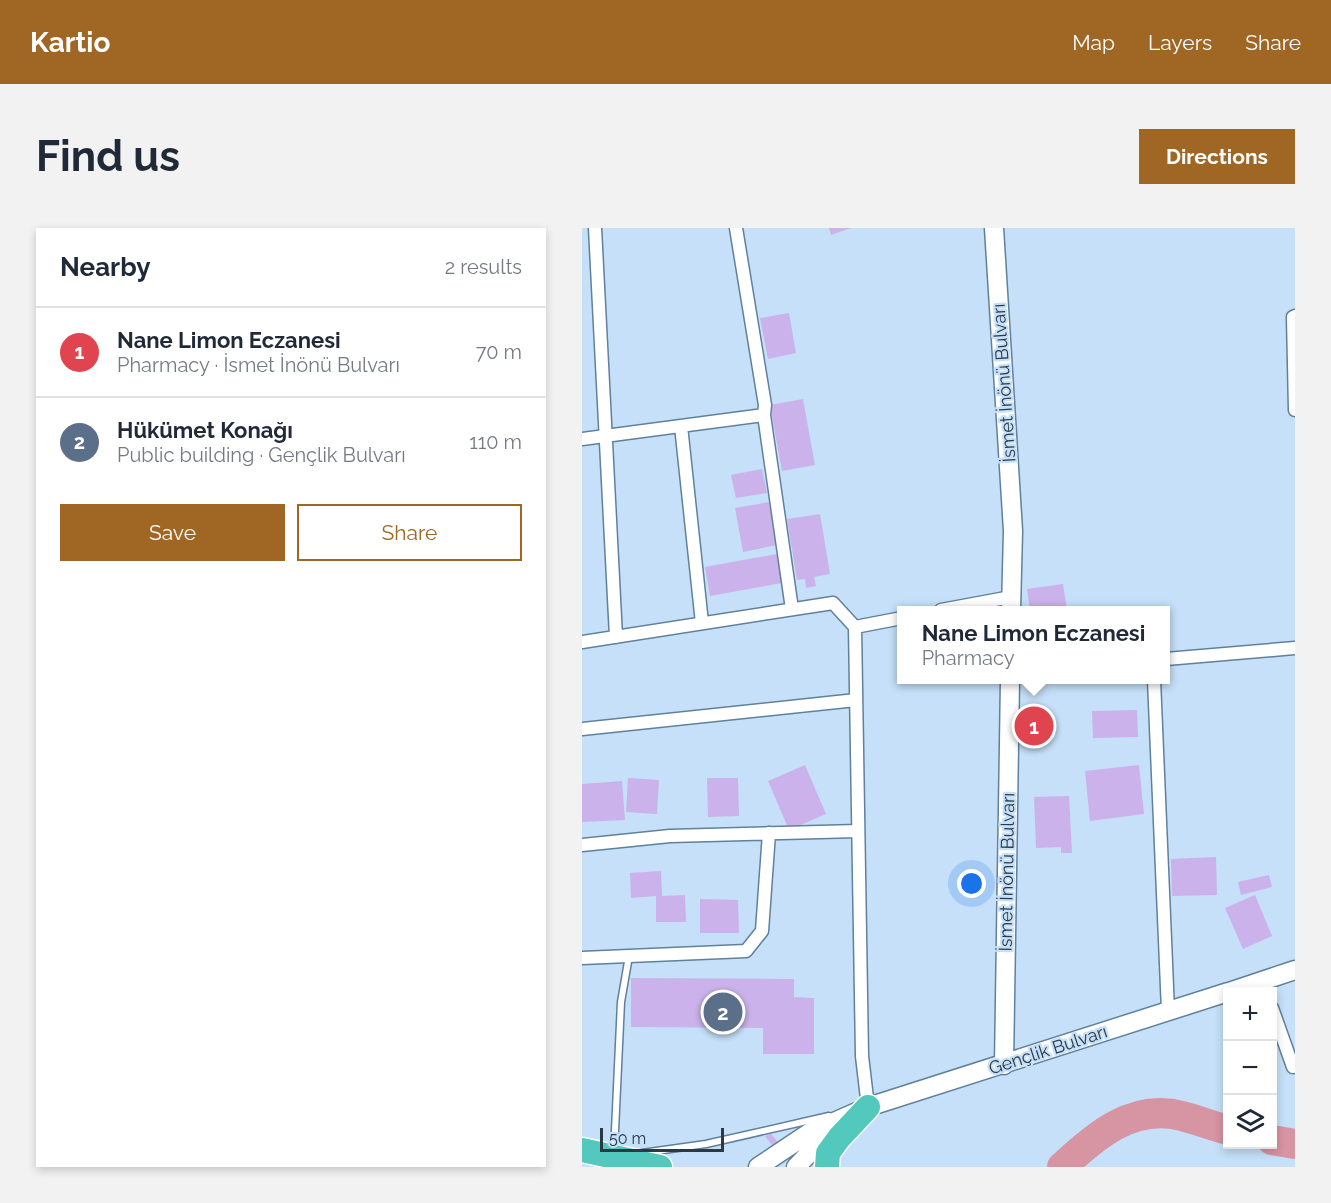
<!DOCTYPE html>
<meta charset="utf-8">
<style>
:root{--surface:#fff;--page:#f2f2f3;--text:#1f2937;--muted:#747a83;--line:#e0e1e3;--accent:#9f6624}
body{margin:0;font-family:Raleway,sans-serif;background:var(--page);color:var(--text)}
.controls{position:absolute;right:18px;bottom:18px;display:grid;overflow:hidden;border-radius:0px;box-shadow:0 3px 9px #0003}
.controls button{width:54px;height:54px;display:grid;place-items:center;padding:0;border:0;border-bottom:2px solid var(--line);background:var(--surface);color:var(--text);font:30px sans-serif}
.scale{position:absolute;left:18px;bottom:15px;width:124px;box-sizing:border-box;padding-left:6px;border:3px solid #2b3945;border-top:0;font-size:16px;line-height:21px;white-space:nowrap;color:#2b3945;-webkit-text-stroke:4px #c5e0f8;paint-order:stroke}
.you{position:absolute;left:390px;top:656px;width:21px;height:21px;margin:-15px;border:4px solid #fff;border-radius:50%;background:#1a73e8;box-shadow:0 0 0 9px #1a73e833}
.badge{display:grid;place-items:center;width:39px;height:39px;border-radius:50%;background:var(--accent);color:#fff;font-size:20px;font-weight:700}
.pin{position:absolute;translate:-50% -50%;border:3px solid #fff;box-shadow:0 2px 6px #0006}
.popup{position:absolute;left:315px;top:378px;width:273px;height:78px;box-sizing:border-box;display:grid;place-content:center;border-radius:0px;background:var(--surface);filter:drop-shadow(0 2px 4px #0005);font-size:20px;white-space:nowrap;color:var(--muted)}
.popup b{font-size:22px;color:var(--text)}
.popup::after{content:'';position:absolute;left:50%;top:100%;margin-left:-12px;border:12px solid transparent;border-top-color:var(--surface)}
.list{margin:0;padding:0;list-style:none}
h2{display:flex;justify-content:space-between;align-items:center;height:78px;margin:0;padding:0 24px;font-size:26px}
h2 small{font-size:20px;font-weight:400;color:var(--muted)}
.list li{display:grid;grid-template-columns:39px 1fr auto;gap:18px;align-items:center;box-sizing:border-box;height:90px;padding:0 24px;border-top:2px solid var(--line)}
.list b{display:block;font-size:22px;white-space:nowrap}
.list p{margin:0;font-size:20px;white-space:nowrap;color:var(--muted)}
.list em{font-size:20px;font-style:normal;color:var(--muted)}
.actions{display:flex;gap:12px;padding:18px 24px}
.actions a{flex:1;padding:14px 0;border:2px solid var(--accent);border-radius:0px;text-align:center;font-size:21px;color:var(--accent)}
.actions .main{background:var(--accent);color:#fff}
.icon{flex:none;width:33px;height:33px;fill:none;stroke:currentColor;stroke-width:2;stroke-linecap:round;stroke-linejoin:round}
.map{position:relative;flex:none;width:713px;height:939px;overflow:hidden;border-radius:0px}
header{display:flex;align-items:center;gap:36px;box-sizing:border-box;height:84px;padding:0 30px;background:var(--accent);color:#fff}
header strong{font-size:28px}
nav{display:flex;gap:33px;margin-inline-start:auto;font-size:21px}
.intro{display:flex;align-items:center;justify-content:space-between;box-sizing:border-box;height:144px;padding:0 36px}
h1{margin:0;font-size:42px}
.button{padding:15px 27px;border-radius:0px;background:var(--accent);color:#fff;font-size:21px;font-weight:700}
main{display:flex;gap:36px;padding:0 36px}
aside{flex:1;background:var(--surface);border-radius:0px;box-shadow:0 3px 9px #0003}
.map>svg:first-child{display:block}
</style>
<header>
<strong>Kartio</strong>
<nav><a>Map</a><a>Layers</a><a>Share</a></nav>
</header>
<div class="intro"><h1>Find us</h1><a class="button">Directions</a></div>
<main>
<aside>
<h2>Nearby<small>2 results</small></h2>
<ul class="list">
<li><span class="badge" style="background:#e0444e">1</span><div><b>Nane Limon Eczanesi</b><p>Pharmacy · İsmet İnönü Bulvarı</p></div><em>70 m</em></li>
<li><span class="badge" style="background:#5c6f8a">2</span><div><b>Hükümet Konağı</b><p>Public building · Gençlik Bulvarı</p></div><em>110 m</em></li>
</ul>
<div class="actions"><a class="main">Save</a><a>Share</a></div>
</aside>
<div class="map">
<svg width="713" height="939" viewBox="0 0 713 939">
<rect width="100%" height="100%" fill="#c5e0f8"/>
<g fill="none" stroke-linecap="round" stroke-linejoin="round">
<!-- river -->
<path stroke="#d794a3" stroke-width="30" d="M 690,912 L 713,916
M 480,939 C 513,908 551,875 600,888 C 616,892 630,898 646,902"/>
</g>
<!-- building -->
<path fill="#cbb2ea" d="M 247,0 L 269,0 L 249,7 Z
M 207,85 L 214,125 L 186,131 L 178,90 Z
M 221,171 L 233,237 L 200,243 L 188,177 Z
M 180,241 L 185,265 L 154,270 L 149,247 Z
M 187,274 L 195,317 L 161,324 L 153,280 Z
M 238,286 L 248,346 L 232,349 L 234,358 L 224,360 L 223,351 L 215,352 L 205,291 Z
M 195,326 L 200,355 L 128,368 L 123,339 Z
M 481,356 L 485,382 L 448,382 L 445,361 Z
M 555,482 L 556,509 L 511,510 L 510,483 Z
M 223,537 L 244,586 L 207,602 L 186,553 Z
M 557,537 L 562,586 L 508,593 L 503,543 Z
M 46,550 L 77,552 L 75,586 L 44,584 Z
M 125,550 L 156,550 L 157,588 L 126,589 Z
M 40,553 L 43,592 L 0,594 L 0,556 Z
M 487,568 L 490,625 L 479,625 L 479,619 L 454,620 L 452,569 Z
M 634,629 L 635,667 L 590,668 L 589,631 Z
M 79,643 L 80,668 L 103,667 L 104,694 L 74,694 L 74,668 L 49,670 L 48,645 Z
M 687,647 L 690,659 L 659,667 L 656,654 Z
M 673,667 L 690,708 L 661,721 L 643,680 Z
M 118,671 L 156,672 L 157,705 L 118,705 Z
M 49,750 L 212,751 L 212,769 L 232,770 L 232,826 L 181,826 L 181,800 L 49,799 Z
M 189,906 L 199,918 L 194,922 L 183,908 Z"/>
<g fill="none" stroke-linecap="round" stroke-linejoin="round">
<!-- lane casing -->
<g stroke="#60809b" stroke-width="9">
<path id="lane" d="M 32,924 L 39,774 L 47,728
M 60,925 L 124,916 L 247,888"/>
</g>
<!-- street casing -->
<g stroke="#60809b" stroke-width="15">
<path id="street" d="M 13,0 L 34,409
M 154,0 L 183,177 L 182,187 L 210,381
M 713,88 L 711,89 L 713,182
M 99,198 L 120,395
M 0,211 L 182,187
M 359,382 L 429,369
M 273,399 L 320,390
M 0,414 L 251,375 L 273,399 L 280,828 L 286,879
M 584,431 L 713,420
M 572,452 L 586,783
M 0,501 L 274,472
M 0,617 L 88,608 L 276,603
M 0,730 L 164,723 L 180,703 L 187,605
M 690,780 L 711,839 L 713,838"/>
</g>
<!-- secondary casing -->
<g stroke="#60809b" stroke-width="21">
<path id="secondary" d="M 412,0 L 431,303 L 429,382
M 647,764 L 713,742
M 422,837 L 428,452
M 176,939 L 227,905 L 286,879 L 646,764
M 214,939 L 239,913 L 258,900"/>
</g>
<!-- highway casing -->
<g stroke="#fff" stroke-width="27">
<path id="highway" d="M 0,922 L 78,939
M 245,939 L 246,925 L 257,910 L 286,879"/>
</g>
<!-- lane -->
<use href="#lane" stroke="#fff" stroke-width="6"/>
<!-- street -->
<use href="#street" stroke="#fff" stroke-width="12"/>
<!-- secondary -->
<use href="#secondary" stroke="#fff" stroke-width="18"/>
<!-- highway -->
<use href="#highway" stroke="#52c9bc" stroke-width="24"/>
</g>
<g text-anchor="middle" stroke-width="4.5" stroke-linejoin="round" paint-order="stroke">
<!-- street labels -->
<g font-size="18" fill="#2b3945" stroke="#c5e0f8">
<text transform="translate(422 155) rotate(-94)" y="6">İsmet İnönü Bulvarı</text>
<text transform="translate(425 644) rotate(-89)" y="6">İsmet İnönü Bulvarı</text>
<text transform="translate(466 822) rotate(-18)" y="6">Gençlik Bulvarı</text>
</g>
</g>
</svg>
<div class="controls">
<button>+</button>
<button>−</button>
<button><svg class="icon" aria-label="layers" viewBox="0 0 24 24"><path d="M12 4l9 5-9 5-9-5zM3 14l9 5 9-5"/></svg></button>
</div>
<div class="scale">50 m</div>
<div class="you"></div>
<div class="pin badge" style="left:452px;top:498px;background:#e0444e">1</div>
<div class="popup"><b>Nane Limon Eczanesi</b>Pharmacy</div>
<div class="pin badge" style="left:141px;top:784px;background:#5c6f8a">2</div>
</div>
</main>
